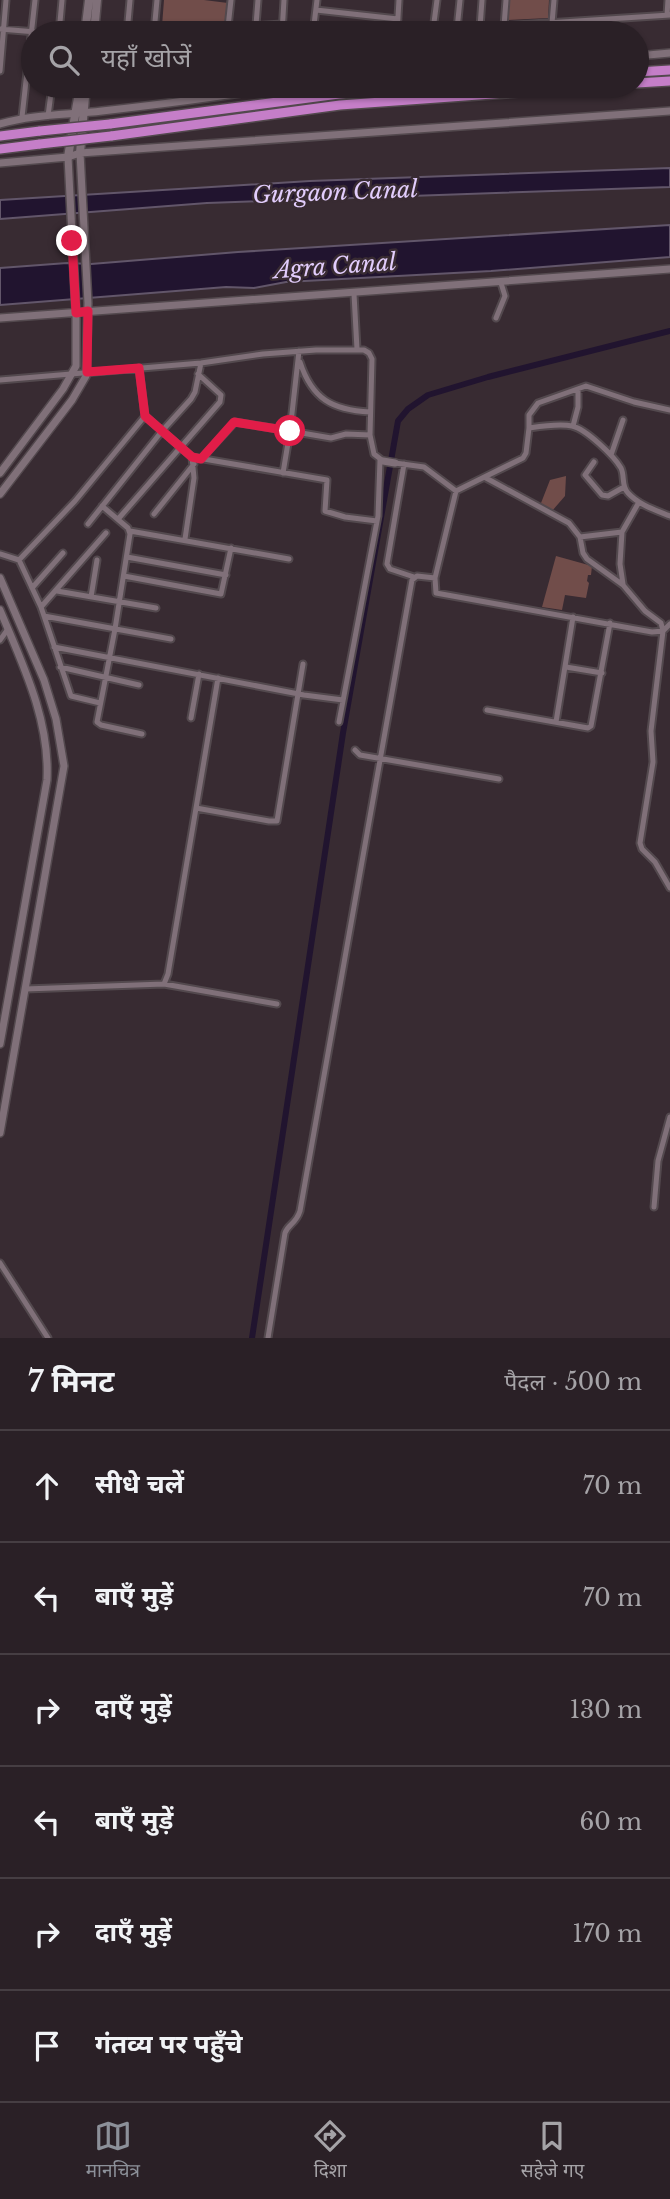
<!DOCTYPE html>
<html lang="hi">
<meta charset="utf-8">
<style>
:root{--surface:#2a2026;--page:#362d32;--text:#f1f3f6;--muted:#a5a3a7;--line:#463e43;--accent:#8c9099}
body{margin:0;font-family:"Libre Baskerville","Noto Sans Devanagari",serif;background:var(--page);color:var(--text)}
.stop{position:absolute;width:21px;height:21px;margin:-16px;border:5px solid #e11d48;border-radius:50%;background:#fff}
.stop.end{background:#e11d48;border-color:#fff;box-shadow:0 2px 7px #0008}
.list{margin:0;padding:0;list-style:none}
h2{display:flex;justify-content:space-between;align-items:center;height:91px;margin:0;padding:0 28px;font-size:30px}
h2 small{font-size:23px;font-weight:400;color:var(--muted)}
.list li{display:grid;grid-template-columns:46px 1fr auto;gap:21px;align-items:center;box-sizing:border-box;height:112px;padding:0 28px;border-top:2px solid var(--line)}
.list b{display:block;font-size:26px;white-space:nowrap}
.list em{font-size:23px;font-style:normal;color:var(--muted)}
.icon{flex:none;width:38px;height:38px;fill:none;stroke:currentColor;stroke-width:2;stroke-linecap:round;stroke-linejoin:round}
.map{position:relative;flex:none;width:670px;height:1338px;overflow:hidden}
.search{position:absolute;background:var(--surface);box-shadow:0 2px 5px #0004;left:21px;right:21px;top:21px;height:77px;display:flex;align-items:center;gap:18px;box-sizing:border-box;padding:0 24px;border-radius:38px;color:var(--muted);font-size:26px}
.sheet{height:763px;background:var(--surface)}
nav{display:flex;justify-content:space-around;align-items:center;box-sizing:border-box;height:98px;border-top:2px solid var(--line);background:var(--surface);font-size:19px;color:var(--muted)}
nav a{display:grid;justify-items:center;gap:4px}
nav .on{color:var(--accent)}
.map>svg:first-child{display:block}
</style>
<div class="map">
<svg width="670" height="1338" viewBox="0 0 670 1338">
<rect width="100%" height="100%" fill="#382b32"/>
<!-- green -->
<path fill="#714d4a" d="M 164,0 L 204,0 L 228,3 L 226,24 L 162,26 Z
M 509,0 L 549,0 L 548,18 L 507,20 Z
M 566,476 L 565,496 L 552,511 L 541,503 L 550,480 Z
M 556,556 L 592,566 L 591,575 L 588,575 L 587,581 L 589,583 L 586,598 L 565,595 L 562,610 L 542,607 Z"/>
<!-- water -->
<path fill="#21142f" stroke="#62566a" stroke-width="2" d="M 670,168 L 670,187 L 207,203 L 0,219 L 0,200 L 310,181 Z
M 670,225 L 670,257 L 491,271 L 286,282 L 254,288 L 226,287 L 0,305 L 0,268 L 67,263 L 91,264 L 238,252 Z"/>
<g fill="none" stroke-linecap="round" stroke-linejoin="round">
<!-- canal -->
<path stroke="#21142f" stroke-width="6" d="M 252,1338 L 343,733 L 398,421 L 408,409 L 428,395 L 488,377 L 670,331"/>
<!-- minor casing -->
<g stroke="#53494e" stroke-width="9">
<path id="minor" d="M 316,10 L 398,19
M 667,15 L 668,0
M 552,23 L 554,0
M 256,25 L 258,0
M 504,26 L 506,0
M 228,27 L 231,0
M 480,27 L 482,0
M 0,29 L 48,33
M 457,29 L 460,0
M 433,30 L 437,0
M 154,32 L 157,0
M 59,33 L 62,0
M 127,33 L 130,0
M 134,33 L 282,24
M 282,33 L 284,0
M 313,33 L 317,0
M 392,33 L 670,15
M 397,33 L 399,0
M 0,71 L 6,0
M 48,116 L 52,86
M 22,117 L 35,0
M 354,294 L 357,349
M 496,318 L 505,296 L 501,283
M 300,362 C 312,399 332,410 370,412
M 139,368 L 145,416 L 192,457 L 327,480 L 325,511 L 345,517 L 377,521
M 0,380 L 201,363 L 263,354 L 316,350 L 364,350 L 369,353 L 372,359 L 370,435 L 374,454 L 383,461
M 573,426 L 578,407 L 578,389
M 529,428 L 529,415 L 538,403 L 586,386 L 634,402 L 670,410
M 611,455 L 623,420
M 201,459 L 235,422 L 290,431 L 299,351
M 594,462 L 585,475 L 602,495 L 608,496 L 624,487
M 395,463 L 424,467 L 456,491 L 435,578 L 436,593 L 652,632 L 663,631 L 670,624
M 404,464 L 387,564 L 390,569 L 414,577
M 283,473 L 290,431 L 331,438 L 346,434 L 370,435
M 486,478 L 569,523 L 580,537 L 583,553 L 587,559 L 623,585 L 645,611 L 661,623 L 663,631 L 651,731 L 653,762 L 640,843 L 642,849 L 655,862 L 670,888
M 456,491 L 523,458 L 526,453 L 529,428 C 542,426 560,423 572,426 C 586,429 614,456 621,468 C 625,476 621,486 628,493 C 639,505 655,510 670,516
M 102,506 L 128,528 L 130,534 L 115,629 L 97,722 L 101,725 L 142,734
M 154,514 L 194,464
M 119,518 L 220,402 L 221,395 L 198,374
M 88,524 L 162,431 L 191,399 L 195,392 L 201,363
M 130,531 L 289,559
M 622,532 L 620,564 L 623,584
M 580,537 L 622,532 L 639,502
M 185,539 L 194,478 L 192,457
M 0,554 L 19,560 L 41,607 L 71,696 L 100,703
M 127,557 L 226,575
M 19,560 L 75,501 L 145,416
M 124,576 L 221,594 L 231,548
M 32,588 L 63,553
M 57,591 L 156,608
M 91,597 L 97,560
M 41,607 L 106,533
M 44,616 L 171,639
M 0,640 L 8,629
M 54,647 L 304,695 L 343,700
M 60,667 L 139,685
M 566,667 L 602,673
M 487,710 L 588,728 L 591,726 L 610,623
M 191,718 L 199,674
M 339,722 L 378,516 L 380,460
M 556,722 L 573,617
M 355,750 L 360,755 L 499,779
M 196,808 L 269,821 L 277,821 L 303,664
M 164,984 L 277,1004
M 25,989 L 164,984 L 168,974 L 218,678
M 654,1207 L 658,1161 L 670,1117
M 0,1263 L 48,1338
M 268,1338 L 285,1233 C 288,1224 296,1224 300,1211 L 412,580 L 417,576 L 435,578"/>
</g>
<!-- tertiary casing -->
<g stroke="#53494e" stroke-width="10">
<path id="tertiary" d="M 637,56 L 670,53
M 0,124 C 33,114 68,115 102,111 C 163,104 223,97 284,86
M 0,163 L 68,157 L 80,153 L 670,111
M 0,318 L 670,269
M 383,461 L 395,463
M 0,473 L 63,389 L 76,366 L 76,312 L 68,157
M 0,494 L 72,400 L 86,376 L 88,303 L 80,153
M 0,578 L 44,680 L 56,719 L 64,766 L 0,1133
M 0,610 C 23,665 50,720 47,780 L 0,1044"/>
</g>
<!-- secondary casing -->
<g stroke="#53494e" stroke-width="11">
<path id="secondary" d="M 85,33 L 89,0
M 94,33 L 97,0
M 80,153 L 86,86
M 68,157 L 80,86"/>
</g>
<!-- trunk casing -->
<g stroke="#53494e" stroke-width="12">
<path id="trunk" d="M 637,72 L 670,70
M 637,83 L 670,81
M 110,124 L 339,94 L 448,86
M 0,136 L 40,131
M 111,136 L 340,105 L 602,86
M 0,149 L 40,144"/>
</g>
<!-- minor -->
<use href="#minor" stroke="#807079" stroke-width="5"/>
<!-- tertiary -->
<use href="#tertiary" stroke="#807079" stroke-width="7"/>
<!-- secondary -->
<use href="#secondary" stroke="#807079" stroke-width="8"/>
<!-- trunk -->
<use href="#trunk" stroke="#c57ec8" stroke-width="9"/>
<!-- trunk-bridge casing -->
<g stroke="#53494e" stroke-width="12" stroke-linecap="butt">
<path id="trunk-bridge" d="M 40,131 L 110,124
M 40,144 L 111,136"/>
</g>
<!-- trunk-bridge -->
<use href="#trunk-bridge" stroke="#c57ec8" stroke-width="9"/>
</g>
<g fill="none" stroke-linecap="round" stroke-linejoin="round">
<!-- route -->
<path stroke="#e11d48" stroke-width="9" d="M 72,241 L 76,313 L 88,311 L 87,372 L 139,368 L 145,416 L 192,457 L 201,459 L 234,422 L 290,431"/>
</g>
<g text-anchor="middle" stroke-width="5" stroke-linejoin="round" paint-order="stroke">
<!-- water labels -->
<g font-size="23" font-style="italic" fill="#e2cdfc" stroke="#382b32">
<text transform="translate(335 192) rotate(-2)" y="8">Gurgaon Canal</text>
<text transform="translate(335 266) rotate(-4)" y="8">Agra Canal</text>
</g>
</g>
</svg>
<div class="stop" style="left:290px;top:431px"></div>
<div class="stop end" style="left:72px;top:241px"></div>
<div class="search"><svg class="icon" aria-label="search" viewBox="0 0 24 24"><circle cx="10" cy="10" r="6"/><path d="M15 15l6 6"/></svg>यहाँ खोजें</div>
</div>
<section class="sheet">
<h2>7 मिनट<small>पैदल · 500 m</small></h2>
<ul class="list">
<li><svg class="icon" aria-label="ahead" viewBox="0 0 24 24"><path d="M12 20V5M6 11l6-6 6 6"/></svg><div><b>सीधे चलें</b></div><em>70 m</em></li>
<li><svg class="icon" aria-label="left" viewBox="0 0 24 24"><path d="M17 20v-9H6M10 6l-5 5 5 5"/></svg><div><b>बाएँ मुड़ें</b></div><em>70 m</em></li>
<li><svg class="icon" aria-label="right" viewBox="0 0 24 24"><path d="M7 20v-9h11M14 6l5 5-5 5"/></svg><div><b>दाएँ मुड़ें</b></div><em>130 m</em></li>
<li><svg class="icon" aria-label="left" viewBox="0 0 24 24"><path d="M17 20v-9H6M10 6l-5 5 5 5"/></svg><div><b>बाएँ मुड़ें</b></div><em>60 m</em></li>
<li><svg class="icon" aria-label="right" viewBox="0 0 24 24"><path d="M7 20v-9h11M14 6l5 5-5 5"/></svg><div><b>दाएँ मुड़ें</b></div><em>170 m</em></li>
<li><svg class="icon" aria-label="arrive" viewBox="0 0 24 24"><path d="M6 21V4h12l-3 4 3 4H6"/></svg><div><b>गंतव्य पर पहुँचे</b></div></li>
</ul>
</section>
<nav>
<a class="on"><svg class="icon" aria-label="map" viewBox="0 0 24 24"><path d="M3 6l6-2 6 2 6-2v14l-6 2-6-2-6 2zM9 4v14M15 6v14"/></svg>मानचित्र</a>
<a><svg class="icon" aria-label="directions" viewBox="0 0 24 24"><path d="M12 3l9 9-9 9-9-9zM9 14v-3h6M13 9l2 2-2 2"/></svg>दिशा</a>
<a><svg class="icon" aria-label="saved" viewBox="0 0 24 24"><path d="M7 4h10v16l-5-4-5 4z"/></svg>सहेजे गए</a>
</nav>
